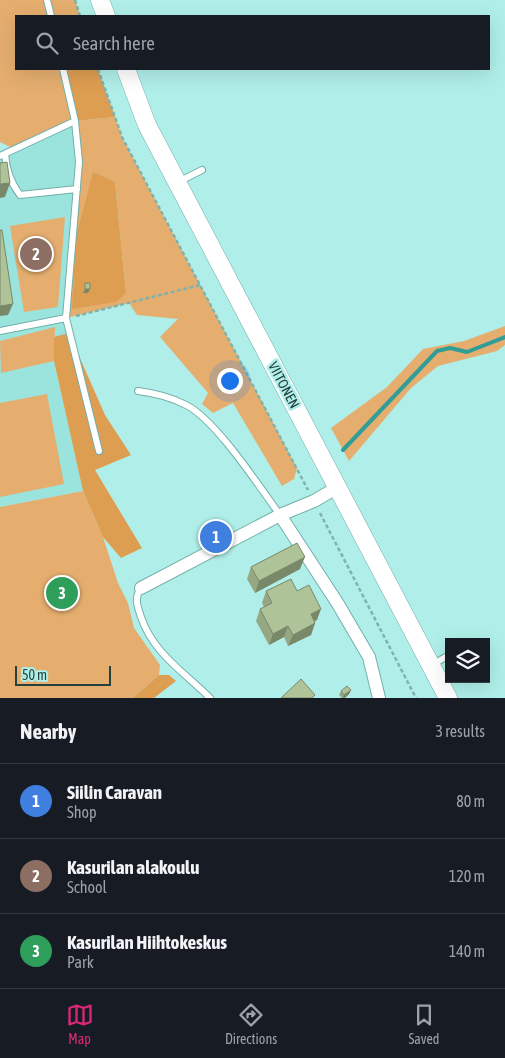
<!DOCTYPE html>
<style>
:root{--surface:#171b24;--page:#20242c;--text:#f1f3f6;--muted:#9ea1a6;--line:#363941;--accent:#db2777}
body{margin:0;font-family:"Asap Condensed",sans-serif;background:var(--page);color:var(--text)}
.controls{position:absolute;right:15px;bottom:15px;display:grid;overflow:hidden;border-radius:0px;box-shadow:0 5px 20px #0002}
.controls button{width:45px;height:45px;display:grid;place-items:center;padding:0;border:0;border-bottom:1px solid var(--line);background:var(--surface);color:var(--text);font:25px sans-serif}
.scale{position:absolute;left:15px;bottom:12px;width:96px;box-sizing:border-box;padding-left:5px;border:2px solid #26403d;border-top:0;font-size:14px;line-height:18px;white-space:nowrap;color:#26403d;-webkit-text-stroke:4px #b0efe9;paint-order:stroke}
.you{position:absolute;left:229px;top:380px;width:18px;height:18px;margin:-12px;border:4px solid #fff;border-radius:50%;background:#1a73e8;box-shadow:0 0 0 8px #1a73e833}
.badge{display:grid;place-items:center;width:32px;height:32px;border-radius:50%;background:var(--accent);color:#fff;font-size:16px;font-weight:700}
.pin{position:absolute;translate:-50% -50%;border:2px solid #fff;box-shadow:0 1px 5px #0006}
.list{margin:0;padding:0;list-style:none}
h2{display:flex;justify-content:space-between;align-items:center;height:65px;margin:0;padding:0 20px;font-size:21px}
h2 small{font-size:16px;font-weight:400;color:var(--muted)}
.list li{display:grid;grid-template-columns:32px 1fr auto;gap:15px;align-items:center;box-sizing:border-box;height:75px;padding:0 20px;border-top:1px solid var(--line)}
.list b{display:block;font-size:19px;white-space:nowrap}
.list p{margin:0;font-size:16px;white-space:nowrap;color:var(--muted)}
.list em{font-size:16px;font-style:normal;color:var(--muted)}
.icon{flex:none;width:28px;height:28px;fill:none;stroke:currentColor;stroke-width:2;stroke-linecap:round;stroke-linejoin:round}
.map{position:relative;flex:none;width:505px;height:698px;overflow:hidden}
.search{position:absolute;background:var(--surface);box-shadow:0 5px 20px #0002;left:15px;right:15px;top:15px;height:55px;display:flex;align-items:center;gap:12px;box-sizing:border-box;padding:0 18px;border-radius:0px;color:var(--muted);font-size:19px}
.sheet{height:290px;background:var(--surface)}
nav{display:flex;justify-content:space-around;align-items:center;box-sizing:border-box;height:70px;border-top:1px solid var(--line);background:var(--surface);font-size:14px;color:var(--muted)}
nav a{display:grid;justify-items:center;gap:2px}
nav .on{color:var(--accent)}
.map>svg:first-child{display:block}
</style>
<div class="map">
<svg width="505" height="698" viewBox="0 0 505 698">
<rect width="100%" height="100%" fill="#b0efe9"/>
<!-- built -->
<path fill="#9be3dd" d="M 75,121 L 79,162 L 66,318 L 69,333 L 54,361 L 83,491 L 0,507 L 0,156 Z"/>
<!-- green -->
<path fill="#e5ae6f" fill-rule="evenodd" d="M 0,0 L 75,0 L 80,16 L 16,16 L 16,69 L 63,69 L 75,121 L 115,117 L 122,137 L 297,468 L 294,479 L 282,486 L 233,403 L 213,413 L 202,404 L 208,393 L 160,337 L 178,319 L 137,315 L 129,303 L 66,318 L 79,162 L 75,121 L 14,149 L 0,142 ZM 93,173 L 115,182 L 126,293 L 76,235 Z
M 65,217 L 58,307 L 24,312 L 10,226 Z
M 505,326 L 505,345 L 497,351 L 438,366 L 411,388 L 349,461 L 331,428 L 387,387 L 423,349 L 464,341 Z
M 55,327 L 54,361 L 1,373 L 0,341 Z
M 47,394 L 64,484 L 0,497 L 0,403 Z
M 83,491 L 103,537 L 118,583 L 128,603 L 134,628 L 160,665 L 159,675 L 133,698 L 0,698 L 0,507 Z"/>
<!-- forest -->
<path fill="#de9e51" d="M 63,69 L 98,69 L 115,117 L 75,121 Z
M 93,172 L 115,182 L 126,293 L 116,302 L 72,309 L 76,235 Z
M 69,333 L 105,415 L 131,455 L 95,470 L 142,548 L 121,558 L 103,537 L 83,491 L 54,361 L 54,337 Z
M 159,675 L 169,675 L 176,681 L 154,698 L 133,698 Z"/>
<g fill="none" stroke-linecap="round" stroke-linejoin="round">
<!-- stream -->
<path stroke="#309d97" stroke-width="4" d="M 343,450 L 437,351 L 450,348 L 467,352 L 505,337"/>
<!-- lane casing -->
<g stroke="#73afaa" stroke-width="8">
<path id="lane" d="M 47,0 L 51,16
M 75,121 L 79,162 L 66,318 L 99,451
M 5,154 C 6,170 10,182 20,195 L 77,189
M 0,156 L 75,121 L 63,69
M 178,182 L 202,170
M 0,331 L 66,318
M 138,391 C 154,393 171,397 186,405 C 215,419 259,486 280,515
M 141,588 C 134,598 137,605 141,617 C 153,653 184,672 210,698
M 432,665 L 449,655"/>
</g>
<!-- street casing -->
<g stroke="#73afaa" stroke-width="14">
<path id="street" d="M 338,487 L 314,501 L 280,515 L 338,604 L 369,657 L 379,698
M 141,588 L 280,515"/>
</g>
<!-- secondary casing -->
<g stroke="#73afaa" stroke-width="19">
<path id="secondary" d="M 100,0 L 106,16
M 126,69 L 147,125 L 448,698"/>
</g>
<!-- path -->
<path stroke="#80b2ad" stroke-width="2.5" stroke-dasharray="4 2.5" stroke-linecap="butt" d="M 75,0 L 80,16
M 98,69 L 122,137 L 308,490
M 76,316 L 200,285
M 320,513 L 416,698"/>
<!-- lane -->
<use href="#lane" stroke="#fff" stroke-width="6"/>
<!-- street -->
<use href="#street" stroke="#fff" stroke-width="12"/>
<!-- secondary -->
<use href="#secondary" stroke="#fff" stroke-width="18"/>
</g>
<!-- wall -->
<path fill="#96a883" d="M 251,567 L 300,569 L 255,593 L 247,579 Z
M 266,591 L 297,591 L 317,620 L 314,621 L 315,623 L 311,635 L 288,646 L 284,637 L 269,645 L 256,621 L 260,609 L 264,607 L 262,603 Z
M 351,690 L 349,694 L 345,698 L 342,698 L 339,695 L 341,691 Z"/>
<!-- shaded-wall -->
<path fill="#7a886a" d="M 10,183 L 5,197 L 0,198 L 0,184 Z
M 85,289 L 90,289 L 88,293 L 83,293 Z
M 13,304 L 8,315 L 0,316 L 0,306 Z
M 305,557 L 300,569 L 255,593 L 259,581 Z
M 321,609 L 317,620 L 306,625 L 311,614 Z
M 315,623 L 311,635 L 288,646 L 293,635 Z
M 288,626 L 284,637 L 269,645 L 273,634 Z
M 351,690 L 349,694 L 345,698 L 343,698 L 344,695 Z"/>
<!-- building -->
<path fill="#aec398" stroke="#7a886a" d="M 7,162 L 10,183 L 0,184 L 0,163 Z
M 0,230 L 2,230 L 13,304 L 0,306 Z
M 85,283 L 90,283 L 90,289 L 85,289 Z
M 297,543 L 305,557 L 259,581 L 251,567 Z
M 291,579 L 297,591 L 309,585 L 321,609 L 311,614 L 315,623 L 293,635 L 288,626 L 273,634 L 260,609 L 272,603 L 266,591 Z
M 301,679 L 315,695 L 312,698 L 281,698 Z
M 347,686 L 351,690 L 344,695 L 341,691 Z"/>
<g text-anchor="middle" stroke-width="5" stroke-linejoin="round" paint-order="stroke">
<!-- street labels -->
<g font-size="14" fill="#26403d" stroke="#b0efe9">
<text transform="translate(284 385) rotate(62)" y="5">VIITONEN</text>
</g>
</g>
</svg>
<div class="controls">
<button><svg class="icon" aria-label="layers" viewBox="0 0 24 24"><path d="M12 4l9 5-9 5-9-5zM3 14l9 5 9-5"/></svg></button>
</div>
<div class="scale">50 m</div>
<div class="you"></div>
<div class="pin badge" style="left:216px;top:537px;background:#3f7fe0">1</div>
<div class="pin badge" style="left:36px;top:254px;background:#8d6e63">2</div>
<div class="pin badge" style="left:62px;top:593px;background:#2e9e5b">3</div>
<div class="search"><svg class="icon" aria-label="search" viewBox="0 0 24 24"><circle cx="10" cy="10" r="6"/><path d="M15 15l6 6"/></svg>Search here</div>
</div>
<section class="sheet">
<h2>Nearby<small>3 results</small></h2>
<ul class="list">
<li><span class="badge" style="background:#3f7fe0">1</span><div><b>Siilin Caravan</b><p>Shop</p></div><em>80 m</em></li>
<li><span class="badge" style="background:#8d6e63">2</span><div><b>Kasurilan alakoulu</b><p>School</p></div><em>120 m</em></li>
<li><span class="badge" style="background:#2e9e5b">3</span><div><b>Kasurilan Hiihtokeskus</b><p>Park</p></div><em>140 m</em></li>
</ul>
</section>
<nav>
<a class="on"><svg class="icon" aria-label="map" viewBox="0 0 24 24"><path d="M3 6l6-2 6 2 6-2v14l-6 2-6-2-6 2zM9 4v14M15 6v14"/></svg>Map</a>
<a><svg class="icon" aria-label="directions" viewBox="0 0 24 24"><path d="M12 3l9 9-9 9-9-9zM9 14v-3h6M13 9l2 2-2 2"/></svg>Directions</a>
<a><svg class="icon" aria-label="saved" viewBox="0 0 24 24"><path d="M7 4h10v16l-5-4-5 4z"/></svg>Saved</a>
</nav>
